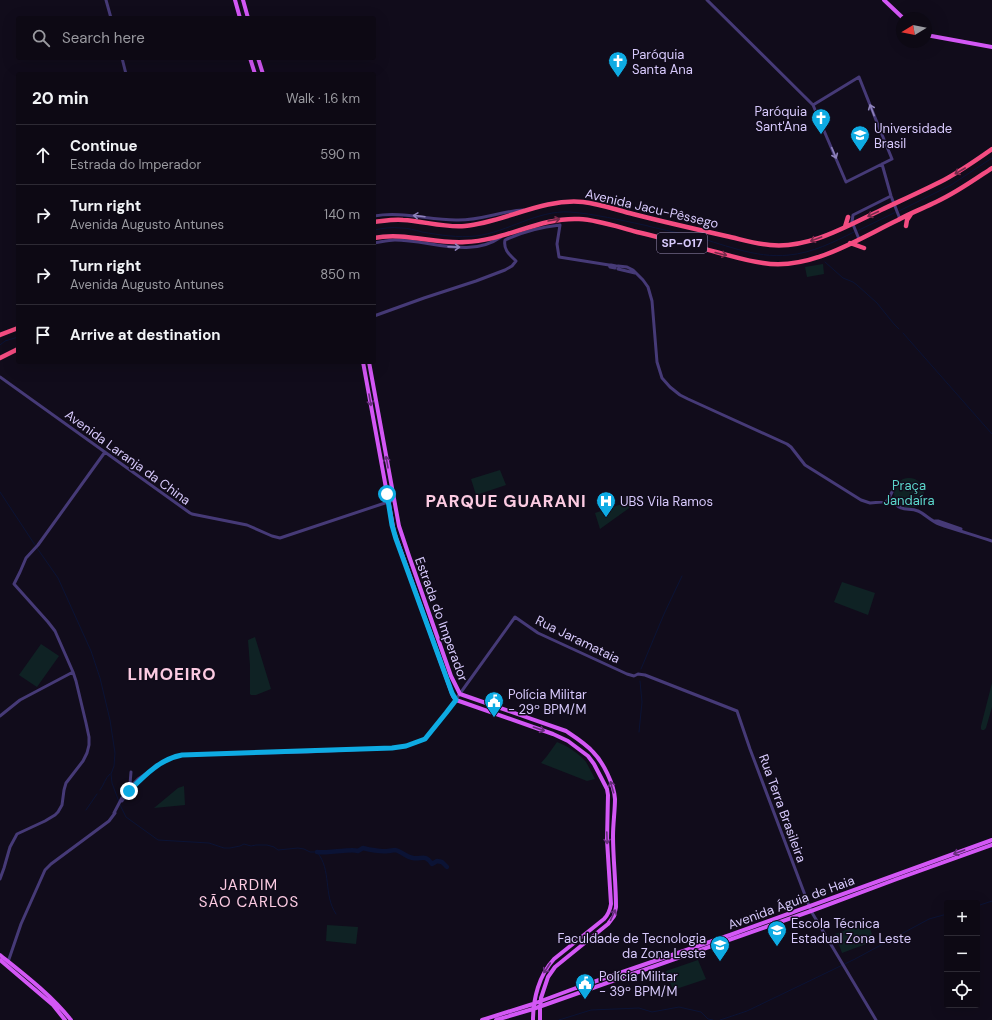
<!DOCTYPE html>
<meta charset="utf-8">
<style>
:root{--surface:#0d0914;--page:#1b1722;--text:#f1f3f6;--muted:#9a9aa0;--line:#2d2a34}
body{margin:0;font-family:"DM Sans",sans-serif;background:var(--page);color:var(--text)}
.controls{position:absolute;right:12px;bottom:12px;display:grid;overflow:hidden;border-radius:4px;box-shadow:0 4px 16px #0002}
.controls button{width:36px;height:36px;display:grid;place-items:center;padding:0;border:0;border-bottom:1px solid var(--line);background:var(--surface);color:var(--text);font:20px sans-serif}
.compass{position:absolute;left:896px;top:12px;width:36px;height:36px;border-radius:50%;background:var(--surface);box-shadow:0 4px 16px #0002;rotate:260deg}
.stop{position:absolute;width:12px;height:12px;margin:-9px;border:3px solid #0eabe3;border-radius:50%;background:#fff}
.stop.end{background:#0eabe3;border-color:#fff;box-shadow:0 1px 4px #0008}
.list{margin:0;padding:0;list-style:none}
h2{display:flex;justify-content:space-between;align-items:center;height:52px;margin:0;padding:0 16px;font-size:17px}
h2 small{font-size:13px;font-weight:400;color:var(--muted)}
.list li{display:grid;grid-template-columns:26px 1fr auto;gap:12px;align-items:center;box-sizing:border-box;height:60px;padding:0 16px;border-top:1px solid var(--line)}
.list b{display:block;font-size:15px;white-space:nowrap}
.list p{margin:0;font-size:13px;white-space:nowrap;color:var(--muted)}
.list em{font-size:13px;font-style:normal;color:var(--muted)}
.icon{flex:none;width:22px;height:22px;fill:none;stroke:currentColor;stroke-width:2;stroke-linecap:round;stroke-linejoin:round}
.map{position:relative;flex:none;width:992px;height:1020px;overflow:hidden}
.search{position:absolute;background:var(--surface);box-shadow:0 4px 16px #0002;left:16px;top:16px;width:360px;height:44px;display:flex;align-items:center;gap:10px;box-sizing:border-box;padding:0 14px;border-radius:4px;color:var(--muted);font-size:15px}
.panel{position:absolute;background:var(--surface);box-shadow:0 4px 16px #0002;left:16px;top:72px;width:360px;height:292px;border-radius:4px}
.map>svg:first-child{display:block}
</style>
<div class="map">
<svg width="992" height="1020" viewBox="0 0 992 1020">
<rect width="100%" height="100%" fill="#110c1b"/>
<!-- green -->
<path fill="#0f2224" d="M 823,264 L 824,274 L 807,277 L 805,267 Z
M 500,470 L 506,485 L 476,495 L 471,479 Z
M894 493a15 15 0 1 1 30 0a15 15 0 1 1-30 0Z
M 646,496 L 600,529 L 595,513 Z
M 842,582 L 875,593 L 868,615 L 834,602 Z
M 255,637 L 271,689 L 256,695 L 251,695 L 250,694 L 250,666 L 248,640 Z
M 41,644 L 59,656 L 37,687 L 19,675 Z
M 992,683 L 992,707 L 986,728 L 984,730 L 982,730 L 981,729 L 981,726 Z
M 557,742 C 566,745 580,754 586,762 C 589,767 592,773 595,779 L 587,781 L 541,763 L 547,756 Z
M 184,786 L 185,805 L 154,808 L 178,788 Z
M 868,922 L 874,941 L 842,953 L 835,934 Z
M 327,925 L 358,927 L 356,944 L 326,941 Z
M 698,960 L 706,979 L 673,990 L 666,971 Z"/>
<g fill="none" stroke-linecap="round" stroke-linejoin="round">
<!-- stream -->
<path stroke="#0b1335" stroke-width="1" d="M 899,211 L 951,185 L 992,158
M 374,230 C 383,228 392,227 401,228 C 408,228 415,230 422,232 C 440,235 458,238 476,236 C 508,232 537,210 570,212 C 595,214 620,220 644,225 C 659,229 674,232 689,235 C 721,243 755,259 789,255 C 812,253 834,242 854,232
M 857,231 L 896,212
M 825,262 L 843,278 L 853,282 L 857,285 L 877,303 L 894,324 L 899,329
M 903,333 L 992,434
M 0,345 L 5,341 L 18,337
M 0,492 L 35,545
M 37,548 L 58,578 L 91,651 L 100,678 L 110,720 L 115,753 L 114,766 L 111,774 L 112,783 L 119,802
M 641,669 L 664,614 L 682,576
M 639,732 L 642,702 L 640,681
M 100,790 C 104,785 105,778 110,774
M 120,805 L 126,817 L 158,840 L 209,843 L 224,848 L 230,848 L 240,846 L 244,844 L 251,846 L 256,845 L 267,845 L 274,847 L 278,850 L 298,848 L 304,849 L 310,852 L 317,852 C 332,870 323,895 336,914
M 86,810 L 97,794
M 977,906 L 992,901
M 559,1020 L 591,1010 L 639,1008 L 652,1012 L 679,1007 L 701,1012 L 708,1019 L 713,1020
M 720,1020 L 747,1011 L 855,959 L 929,919 L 947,914"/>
<!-- river -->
<path stroke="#0b1335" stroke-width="4.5" d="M 317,852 C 325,853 333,851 341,851 C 347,851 352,849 358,851 L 363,848 C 371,850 380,852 388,851 C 390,851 393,850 395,850 C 401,851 406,857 413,858 C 421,860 425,853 432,864 L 437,861 L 442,862 L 447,867"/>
<!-- minor -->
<path stroke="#463a77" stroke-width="3" d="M 106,0 L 111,18
M 707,0 L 813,105 L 846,182 L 892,159 L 876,120 L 859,77 L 813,105
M 122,58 L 126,74
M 882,164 L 891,196 L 900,219
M 374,216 C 402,211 428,220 456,220 C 479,221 501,211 523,210
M 859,239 L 852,222 L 853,215 L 891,196
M 374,243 C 381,242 388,240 395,240 C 430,240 470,259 501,237
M 609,265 L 611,265 L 616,266
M 618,266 L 627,267 L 633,270 L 643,280 L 648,287 L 652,301 L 657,362 L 662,378 L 670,387 L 680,395 L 688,399 L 787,444 L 791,447 L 805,465 L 861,500 L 870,503 L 893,501 C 902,513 908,507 918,511 C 925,514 931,521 939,524 C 956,530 974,535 992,541
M 618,269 L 635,273
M 374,316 L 424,298 L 476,281 L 505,270 L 512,266 L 516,261 C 510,255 503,250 505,240 C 522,232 541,227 560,225 L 557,244 L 559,257 L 609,265 L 610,267 L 615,268
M 0,377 L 190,513 L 192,514 L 247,525 L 272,536 L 280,538 L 394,500
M 886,502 L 889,498 L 892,492
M 935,521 L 938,521 L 961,529
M 0,716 L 20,700 L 73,672
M 131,772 L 130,784 L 132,784
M 122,801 L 129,791 L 140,781 L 143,777
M 114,813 L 125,792 L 138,779 L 166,760 L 176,756 L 187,755 L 307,752 L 392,748 C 403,747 415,744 425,739 L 446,713 L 515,617 L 538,633 L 627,674 L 634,676 L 638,674 L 645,675 L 737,711 L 750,749 L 811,911 L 876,1020
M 0,879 L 4,868 L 10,847 L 17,834 L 45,821 L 55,815 L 58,812 L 62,805 L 64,790 L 66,783 L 83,761 L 87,753 L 89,745 L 89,737 L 86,723 L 76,681 L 73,672 L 55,631 L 48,622 L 14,584 L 20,572 L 26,558 L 38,545 L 105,452
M 8,962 L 21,924 L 45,870 L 51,864 L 109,821 L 115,813"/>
<!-- major -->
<path stroke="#d357f5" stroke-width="4" d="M 235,0 L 240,18
M 243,0 L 248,18
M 884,0 L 903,18
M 926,35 L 992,47
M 250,58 L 255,74
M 258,58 L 263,74
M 363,362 L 394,532 L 453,696 L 456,700 L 459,701 L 553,734 L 568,741 L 588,756 L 594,764 L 607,789 L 608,795 L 607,840 L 611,904 C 610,910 608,915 604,919 L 554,959 C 539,975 533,999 533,1020
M 369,362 L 399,526 L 409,556 L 451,676 L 460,694 L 566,731 C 575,737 586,744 593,752 C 603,762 614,784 615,799 C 615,811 613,823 613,836 C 613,859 616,883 616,907 L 614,916 L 608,924 L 555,967 L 548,977 L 541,998 L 540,1009 L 540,1020
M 0,955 C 25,975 51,995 71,1020
M 0,960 L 53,1005 L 65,1020
M 482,1020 L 533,1004 L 576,988 L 730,935 L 992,840
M 496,1020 L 533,1009 L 811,911 L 897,879 L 992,845"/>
<!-- highway -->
<path stroke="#f44c81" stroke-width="4.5" d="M 374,222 C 384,221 393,219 403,220 C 424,221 444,228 465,226 C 505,222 542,198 583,202 C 600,204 617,210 633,214 C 664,222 695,229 726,236 C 740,239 755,244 770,245 C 809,249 847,226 881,210 C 900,201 920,192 940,182 C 958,173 975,161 992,149
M 906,226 L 907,220 L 911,214
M 845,227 L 848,217
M 374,238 C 405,232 434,244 465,242 C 505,241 539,217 579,219 C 599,220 618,227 637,232 C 663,238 689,245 716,252 C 731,256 747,261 763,263 C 810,271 858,239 898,220 C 910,213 924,208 936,202 C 956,193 974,180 992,168
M 850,243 L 864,248
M 0,335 L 18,328
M 0,358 L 18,349"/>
</g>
<!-- one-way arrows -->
<defs><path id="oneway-shaft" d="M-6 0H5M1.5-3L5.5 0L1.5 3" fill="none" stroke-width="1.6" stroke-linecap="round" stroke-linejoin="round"/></defs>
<g stroke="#8e82ba">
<use href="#oneway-shaft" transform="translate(872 110) rotate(-111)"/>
<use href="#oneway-shaft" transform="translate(834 153) rotate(67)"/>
<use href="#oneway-shaft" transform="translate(419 216) rotate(-173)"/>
<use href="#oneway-shaft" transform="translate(454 247) rotate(2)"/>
</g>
<g stroke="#772949">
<use href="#oneway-shaft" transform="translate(960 171) rotate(150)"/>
<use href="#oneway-shaft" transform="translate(873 214) rotate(155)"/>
<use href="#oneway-shaft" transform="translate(554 220) rotate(-10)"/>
<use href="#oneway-shaft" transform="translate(816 239) rotate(160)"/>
<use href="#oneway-shaft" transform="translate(721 254) rotate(14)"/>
</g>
<g stroke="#682e7d">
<use href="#oneway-shaft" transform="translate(370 400) rotate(80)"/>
<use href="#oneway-shaft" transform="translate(387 462) rotate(-100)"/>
<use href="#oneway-shaft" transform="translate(539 729) rotate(19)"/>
<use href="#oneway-shaft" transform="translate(612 787) rotate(-106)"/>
<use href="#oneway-shaft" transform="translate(607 838) rotate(88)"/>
<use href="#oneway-shaft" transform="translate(959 852) rotate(160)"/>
<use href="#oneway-shaft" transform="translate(613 915) rotate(-65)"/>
<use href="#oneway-shaft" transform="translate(547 968) rotate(123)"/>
</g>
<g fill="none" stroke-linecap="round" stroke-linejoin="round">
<!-- route -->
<path stroke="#0eabe3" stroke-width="5" d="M 129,791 C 144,776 160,759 182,755 L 392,748 L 406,746 L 425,739 L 446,713 L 456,700 L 452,693 L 396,539 L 392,525 L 387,494"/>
</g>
<!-- icons -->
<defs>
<g id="church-pin" transform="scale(1)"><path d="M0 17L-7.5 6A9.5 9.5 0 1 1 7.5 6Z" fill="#0eabe3" stroke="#110c1b"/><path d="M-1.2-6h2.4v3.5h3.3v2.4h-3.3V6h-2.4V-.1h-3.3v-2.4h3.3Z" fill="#fff"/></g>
<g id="university-pin" transform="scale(1)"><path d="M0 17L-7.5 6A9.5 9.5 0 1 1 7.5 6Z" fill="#0eabe3" stroke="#110c1b"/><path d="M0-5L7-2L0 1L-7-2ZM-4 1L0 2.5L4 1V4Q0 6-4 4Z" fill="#fff"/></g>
<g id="hospital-pin" transform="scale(1)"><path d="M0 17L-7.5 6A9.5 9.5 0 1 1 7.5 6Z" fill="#0eabe3" stroke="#110c1b"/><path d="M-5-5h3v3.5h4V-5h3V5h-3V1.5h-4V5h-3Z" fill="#fff"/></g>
<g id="civic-pin" transform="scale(1)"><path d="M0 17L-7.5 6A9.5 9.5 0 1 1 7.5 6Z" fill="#0eabe3" stroke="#110c1b"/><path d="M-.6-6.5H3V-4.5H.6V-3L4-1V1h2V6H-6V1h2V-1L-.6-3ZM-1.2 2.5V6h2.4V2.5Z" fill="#fff"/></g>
</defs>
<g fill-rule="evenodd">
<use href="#church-pin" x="618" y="61"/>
<use href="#church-pin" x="821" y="118"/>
<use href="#university-pin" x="860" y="135"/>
<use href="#hospital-pin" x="606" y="501"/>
<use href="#civic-pin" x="494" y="701"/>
<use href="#university-pin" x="777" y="930"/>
<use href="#university-pin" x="720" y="945"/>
<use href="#civic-pin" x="585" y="983"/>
</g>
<g text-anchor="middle" stroke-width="3" stroke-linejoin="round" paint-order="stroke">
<!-- shield labels -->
<rect fill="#110c1b" stroke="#9c90b8" stroke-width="1" x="657" y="233" width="50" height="20" rx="3"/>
<g font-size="12" font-weight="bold" fill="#d7c9fc">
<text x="682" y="247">SP-017</text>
</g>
<!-- poi labels -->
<g font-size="13" fill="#d7c9fc" stroke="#110c1b" text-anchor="start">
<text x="632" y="59">Paróquia<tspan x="632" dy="15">Santa Ana</tspan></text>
<text x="807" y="116" text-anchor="end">Paróquia<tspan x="807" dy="15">Sant'Ana</tspan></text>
<text x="874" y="133">Universidade<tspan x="874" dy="15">Brasil</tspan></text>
<text x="620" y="506">UBS Vila Ramos</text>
<text x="508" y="699">Polícia Militar<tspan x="508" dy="15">- 29º BPM/M</tspan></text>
<text x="791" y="928">Escola Técnica<tspan x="791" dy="15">Estadual Zona Leste</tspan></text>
<text x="706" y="943" text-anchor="end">Faculdade de Tecnologia<tspan x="706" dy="15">da Zona Leste</tspan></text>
<text x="599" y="981">Polícia Militar<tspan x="599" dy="15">- 39º BPM/M</tspan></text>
</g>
<!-- street labels -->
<g font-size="13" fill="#d7c9fc" stroke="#110c1b">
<text transform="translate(652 208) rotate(13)" y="5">Avenida Jacu-Pêssego</text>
<text transform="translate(128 457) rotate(36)" y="5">Avenida Laranja da China</text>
<text transform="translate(442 619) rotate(70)" y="5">Estrada do Imperador</text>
<text transform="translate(578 639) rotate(26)" y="5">Rua Jaramataia</text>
<text transform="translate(783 808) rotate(70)" y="5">Rua Terra Brasileira</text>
<text transform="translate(791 902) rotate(-20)" y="5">Avenida Águia de Haia</text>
</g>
<!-- park labels -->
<g font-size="13" fill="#5bd6cb" stroke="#110c1b">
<text x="909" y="490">Praça<tspan x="909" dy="15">Jandaíra</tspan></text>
</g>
<!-- quarter labels -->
<g font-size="15" letter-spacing="1" fill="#fccbe2" stroke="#110c1b">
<text x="249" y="890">JARDIM<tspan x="249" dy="17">SÃO CARLOS</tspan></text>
</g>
<!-- district labels -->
<g font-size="17" font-weight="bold" letter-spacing="1" fill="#fccbe2" stroke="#110c1b">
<text x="506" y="507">PARQUE GUARANI</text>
<text x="172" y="680">LIMOEIRO</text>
</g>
</g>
</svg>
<div class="controls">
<button>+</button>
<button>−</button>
<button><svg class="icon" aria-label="locate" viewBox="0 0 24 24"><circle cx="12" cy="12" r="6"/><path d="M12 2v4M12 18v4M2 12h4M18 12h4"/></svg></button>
</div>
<svg class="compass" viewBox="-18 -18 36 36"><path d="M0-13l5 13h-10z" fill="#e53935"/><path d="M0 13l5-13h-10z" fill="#9a9aa0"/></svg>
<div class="stop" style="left:387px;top:494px"></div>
<div class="stop end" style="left:129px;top:791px"></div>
<div class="search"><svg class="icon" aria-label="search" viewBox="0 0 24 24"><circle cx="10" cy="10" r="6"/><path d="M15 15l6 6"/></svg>Search here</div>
<section class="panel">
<h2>20 min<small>Walk · 1.6 km</small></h2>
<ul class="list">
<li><svg class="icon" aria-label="ahead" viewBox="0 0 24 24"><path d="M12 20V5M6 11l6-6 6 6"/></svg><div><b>Continue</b><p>Estrada do Imperador</p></div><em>590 m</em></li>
<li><svg class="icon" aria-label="right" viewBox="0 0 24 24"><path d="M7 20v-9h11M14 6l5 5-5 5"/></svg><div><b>Turn right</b><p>Avenida Augusto Antunes</p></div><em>140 m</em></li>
<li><svg class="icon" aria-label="right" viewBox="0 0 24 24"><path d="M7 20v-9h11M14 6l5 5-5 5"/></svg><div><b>Turn right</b><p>Avenida Augusto Antunes</p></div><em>850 m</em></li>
<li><svg class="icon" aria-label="arrive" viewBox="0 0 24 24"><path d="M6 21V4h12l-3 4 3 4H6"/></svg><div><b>Arrive at destination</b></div></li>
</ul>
</section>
</div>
